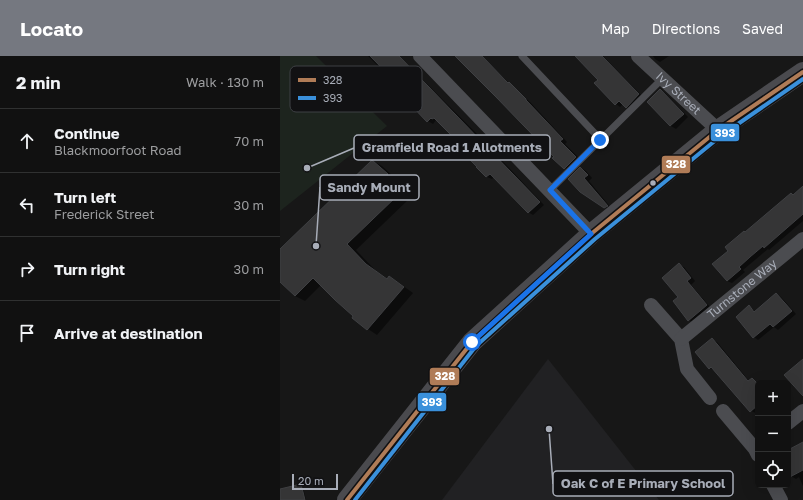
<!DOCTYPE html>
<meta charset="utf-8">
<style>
:root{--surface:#111;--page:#1a1a1a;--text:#f1f3f6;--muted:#9c9d9f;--line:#303131;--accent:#757880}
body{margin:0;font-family:"Golos Text",sans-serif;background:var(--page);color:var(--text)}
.controls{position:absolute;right:12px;bottom:12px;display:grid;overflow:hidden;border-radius:6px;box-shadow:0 4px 16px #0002}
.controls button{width:36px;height:36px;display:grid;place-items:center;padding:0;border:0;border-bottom:1px solid var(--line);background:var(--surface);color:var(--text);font:20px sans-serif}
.scale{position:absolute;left:12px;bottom:10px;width:46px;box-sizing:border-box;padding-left:4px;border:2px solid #a8adb8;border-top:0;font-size:11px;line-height:14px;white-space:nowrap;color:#a8adb8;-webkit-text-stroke:3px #111113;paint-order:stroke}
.stop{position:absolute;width:12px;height:12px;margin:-9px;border:3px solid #1a73e8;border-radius:50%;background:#fff}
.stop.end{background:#1a73e8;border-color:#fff;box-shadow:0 1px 4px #0008}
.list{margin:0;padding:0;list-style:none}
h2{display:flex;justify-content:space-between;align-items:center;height:52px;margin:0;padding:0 16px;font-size:17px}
h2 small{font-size:13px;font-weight:400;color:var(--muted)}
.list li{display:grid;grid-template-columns:26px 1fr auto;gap:12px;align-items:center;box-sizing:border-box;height:64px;padding:0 16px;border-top:1px solid var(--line)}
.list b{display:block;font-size:15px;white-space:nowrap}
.list p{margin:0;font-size:13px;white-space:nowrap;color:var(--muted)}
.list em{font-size:13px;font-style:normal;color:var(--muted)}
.icon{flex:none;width:22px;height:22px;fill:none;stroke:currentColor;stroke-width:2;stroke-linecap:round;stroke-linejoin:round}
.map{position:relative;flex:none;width:523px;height:444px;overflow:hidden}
header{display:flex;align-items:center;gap:24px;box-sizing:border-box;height:56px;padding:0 20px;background:var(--accent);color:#fff}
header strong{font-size:19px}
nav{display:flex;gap:22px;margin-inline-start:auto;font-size:14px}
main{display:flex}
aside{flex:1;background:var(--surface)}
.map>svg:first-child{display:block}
</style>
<header>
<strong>Locato</strong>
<nav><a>Map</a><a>Directions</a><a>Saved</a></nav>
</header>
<main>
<aside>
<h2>2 min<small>Walk · 130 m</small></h2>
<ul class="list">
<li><svg class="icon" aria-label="ahead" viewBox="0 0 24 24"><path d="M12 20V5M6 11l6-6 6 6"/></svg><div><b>Continue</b><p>Blackmoorfoot Road</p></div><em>70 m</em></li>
<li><svg class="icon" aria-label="left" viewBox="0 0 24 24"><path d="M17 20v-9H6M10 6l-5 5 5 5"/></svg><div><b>Turn left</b><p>Frederick Street</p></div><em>30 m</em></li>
<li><svg class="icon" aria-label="right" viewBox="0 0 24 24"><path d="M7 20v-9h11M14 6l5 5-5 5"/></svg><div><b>Turn right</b></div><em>30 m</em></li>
<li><svg class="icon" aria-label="arrive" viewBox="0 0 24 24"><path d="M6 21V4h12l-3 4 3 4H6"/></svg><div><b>Arrive at destination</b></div></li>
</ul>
</aside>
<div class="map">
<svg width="523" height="444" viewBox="0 0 523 444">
<rect width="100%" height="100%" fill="#171717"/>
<!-- built -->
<path fill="#212123" d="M 268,303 L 379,444 L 162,444 Z"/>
<!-- green -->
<path fill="#1d241e" d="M 0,0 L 36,0 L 107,70 L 0,155 Z"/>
<!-- shadow -->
<path fill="#0007" d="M 88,0 L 119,0 L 200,81 L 264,149 L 253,159 L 248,156 L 214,121 L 212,123 L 207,121 L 198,111 L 174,81 L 156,64 L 153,68 L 148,65 L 135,44 L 103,13 L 98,10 Z
M 179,0 L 202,0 L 230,28 L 234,31 L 251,47 L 287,86 L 285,88 L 301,104 L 290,115 L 285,112 L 275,101 Z
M 296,0 L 323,0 L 364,42 L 351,54 L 343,48 L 340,51 L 336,48 L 320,24 Z
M 373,0 L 389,0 L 380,6 L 375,3 Z
M 380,34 L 385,37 L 408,61 L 396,73 L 391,70 L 368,46 Z
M 93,105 L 102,110 L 117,124 L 112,128 L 128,144 L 76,194 L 96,215 L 108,223 L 109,221 L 119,227 L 133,237 L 97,279 L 88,273 L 73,262 L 75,259 L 41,229 L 25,245 L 15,240 L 0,225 L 0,194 Z
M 301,112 L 306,115 L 312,122 L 309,125 L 332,153 L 330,155 L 301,135 Z
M 523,131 L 523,165 L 489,194 L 488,193 L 463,214 L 465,216 L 452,227 L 447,225 L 449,195 L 465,177 Z
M 399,209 L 404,211 L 415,225 L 411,229 L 431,252 L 414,267 L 409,264 L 400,241 Z
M 497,238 L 501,241 L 516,258 L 498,274 L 494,271 L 478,284 L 474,281 L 469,251 L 476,256 Z
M 432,284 L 437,286 L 469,325 L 472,323 L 478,327 L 478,359 L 476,357 L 471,355 L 436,314 L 435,315 L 430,312 L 416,296 Z
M 523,391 L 523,430 L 519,421 L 516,423 L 511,420 L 508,415 L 508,395 Z
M 21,429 L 23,431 L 26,444 L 0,444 L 0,434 Z"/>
<!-- building -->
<path fill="#353536" stroke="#3f4043" d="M 90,0 L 119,0 L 260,146 L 248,157 L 210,118 L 206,121 L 196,111 L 197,111 L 170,83 L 173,81 L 154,62 L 152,63 L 151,62 L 147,66 L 130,48 L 133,44 Z
M 175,0 L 202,0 L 228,27 L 229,26 L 246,43 L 246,44 L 283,83 L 280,85 L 296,101 L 284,113 L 272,102 L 274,101 L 215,40 Z
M 295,0 L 322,0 L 359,38 L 346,52 L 339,45 L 335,49 L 314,27 L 318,24 Z
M 380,33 L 404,58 L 390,70 L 367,46 Z
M 92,104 L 108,118 L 103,122 L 119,138 L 67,188 L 86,208 L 107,223 L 109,220 L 124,231 L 87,274 L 72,262 L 73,260 L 55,244 L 33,222 L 15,240 L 0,226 L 0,193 Z
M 300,111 L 308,119 L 304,122 L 328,150 L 324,152 L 300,136 L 288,123 Z
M 523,130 L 523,158 L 484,192 L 483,190 L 470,201 L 459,211 L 461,213 L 447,225 L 432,208 L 448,195 L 445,191 L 464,175 L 465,176 L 511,137 L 513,139 Z
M 399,207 L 411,222 L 407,225 L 427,249 L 408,265 L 393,245 L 398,241 L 382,222 Z
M 496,237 L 512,255 L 493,271 L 490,268 L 473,282 L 456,261 L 469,249 L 474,256 Z
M 432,282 L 468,325 L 472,322 L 478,328 L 478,349 L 470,356 L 431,311 L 429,313 L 415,296 Z
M 523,303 L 523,340 L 504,319 Z
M 523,386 L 523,414 L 508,422 L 508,394 Z
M 21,428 L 25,444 L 0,444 L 0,433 Z"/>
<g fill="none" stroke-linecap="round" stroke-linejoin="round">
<!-- lane -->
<path stroke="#4b4c50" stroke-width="7" d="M 242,0 L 321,84
M 270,134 L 382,23"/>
<!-- street -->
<g stroke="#4b4c50" stroke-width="14">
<path d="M 140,0 L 311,178"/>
<path id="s1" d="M 358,0 L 438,74"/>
<path d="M 371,249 L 401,283 L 407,313 L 430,342"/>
<path id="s2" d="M 401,283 L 523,183"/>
<path d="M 443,355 L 475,393 L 478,399"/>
<path d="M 508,367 L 523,355"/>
<path d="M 493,429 L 501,444"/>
</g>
<!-- secondary -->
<path stroke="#4a4a4e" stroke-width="20" d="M 67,444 L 192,286 L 311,178 L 438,74 L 523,16"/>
<!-- bus-1 casing -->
<g stroke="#111113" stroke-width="7">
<path id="bus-1" d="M 67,444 L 192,286 L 311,178 L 438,74 L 523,16"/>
</g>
<!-- bus-2 casing -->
<g stroke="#111113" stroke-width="7">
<path id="bus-2" d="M 75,444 L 196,290 L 315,183 L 442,79 L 523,23"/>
</g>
<!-- bus-1 -->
<use href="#bus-1" stroke="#b07c57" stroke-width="4"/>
<!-- bus-2 -->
<use href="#bus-2" stroke="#3a90db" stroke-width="4"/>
</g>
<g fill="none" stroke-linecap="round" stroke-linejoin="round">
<!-- route -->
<path stroke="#1a73e8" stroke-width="5" d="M 192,286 L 311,178 L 270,134 L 320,84"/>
</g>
<!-- markers -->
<circle fill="#a8adb8" stroke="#111113" stroke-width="1.5" cx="373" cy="127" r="3.5"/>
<g text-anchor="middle" stroke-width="3" stroke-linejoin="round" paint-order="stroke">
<!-- street labels -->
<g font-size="12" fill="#a8adb8" stroke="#111113">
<text dy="4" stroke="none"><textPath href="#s1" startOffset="55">Ivy Street</textPath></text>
<text dy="4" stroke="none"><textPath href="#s2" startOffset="79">Turnstone Way</textPath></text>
</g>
</g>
<!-- legend -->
<rect x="10" y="10" width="132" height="46" rx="6" fill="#111113" stroke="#3e4045" stroke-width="1"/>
<rect x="18" y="22" width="18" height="4" fill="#b07c57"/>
<rect x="18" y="40" width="18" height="4" fill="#3a90db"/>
<g font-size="11" fill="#a8adb8">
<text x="43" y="28">328</text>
<text x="43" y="46">393</text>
</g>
<!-- callouts -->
<path fill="none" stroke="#a8adb8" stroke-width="1.5" d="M27 112L74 92M36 190L40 131M269 373L273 428"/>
<g fill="#a8adb8" stroke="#111113" stroke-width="1.5">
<circle cx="27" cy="112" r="4"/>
<circle cx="36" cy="190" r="4"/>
<circle cx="269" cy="373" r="4"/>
</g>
<g fill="#111113" stroke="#a8adb8" stroke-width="1.5">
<rect x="74" y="79" width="196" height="25" rx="4"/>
<rect x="40" y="119" width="99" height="25" rx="4"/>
<rect x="273" y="415" width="180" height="25" rx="4"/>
</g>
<g font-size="13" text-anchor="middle" font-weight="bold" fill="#a8adb8">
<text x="172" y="96">Gramfield Road 1 Allotments</text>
<text x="89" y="136">Sandy Mount</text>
<text x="363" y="432">Oak C of E Primary School</text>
</g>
<g stroke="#111113" stroke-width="1.5">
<rect x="430" y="67" width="30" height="19" rx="4" fill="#3a90db"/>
<rect x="381" y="99" width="30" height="19" rx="4" fill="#b07c57"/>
<rect x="149" y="311" width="31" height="19" rx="4" fill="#b07c57"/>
<rect x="137" y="336" width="30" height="20" rx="4" fill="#3a90db"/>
</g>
<g font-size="11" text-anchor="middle" font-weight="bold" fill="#fff">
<text x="445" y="81">393</text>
<text x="396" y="112">328</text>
<text x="165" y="324">328</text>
<text x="152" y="350">393</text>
</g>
</svg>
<div class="controls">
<button>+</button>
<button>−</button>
<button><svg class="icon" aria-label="locate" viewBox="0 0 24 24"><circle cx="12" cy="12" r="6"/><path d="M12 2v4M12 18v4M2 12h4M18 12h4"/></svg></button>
</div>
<div class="scale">20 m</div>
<div class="stop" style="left:192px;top:286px"></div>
<div class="stop end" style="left:320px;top:84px"></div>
</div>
</main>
